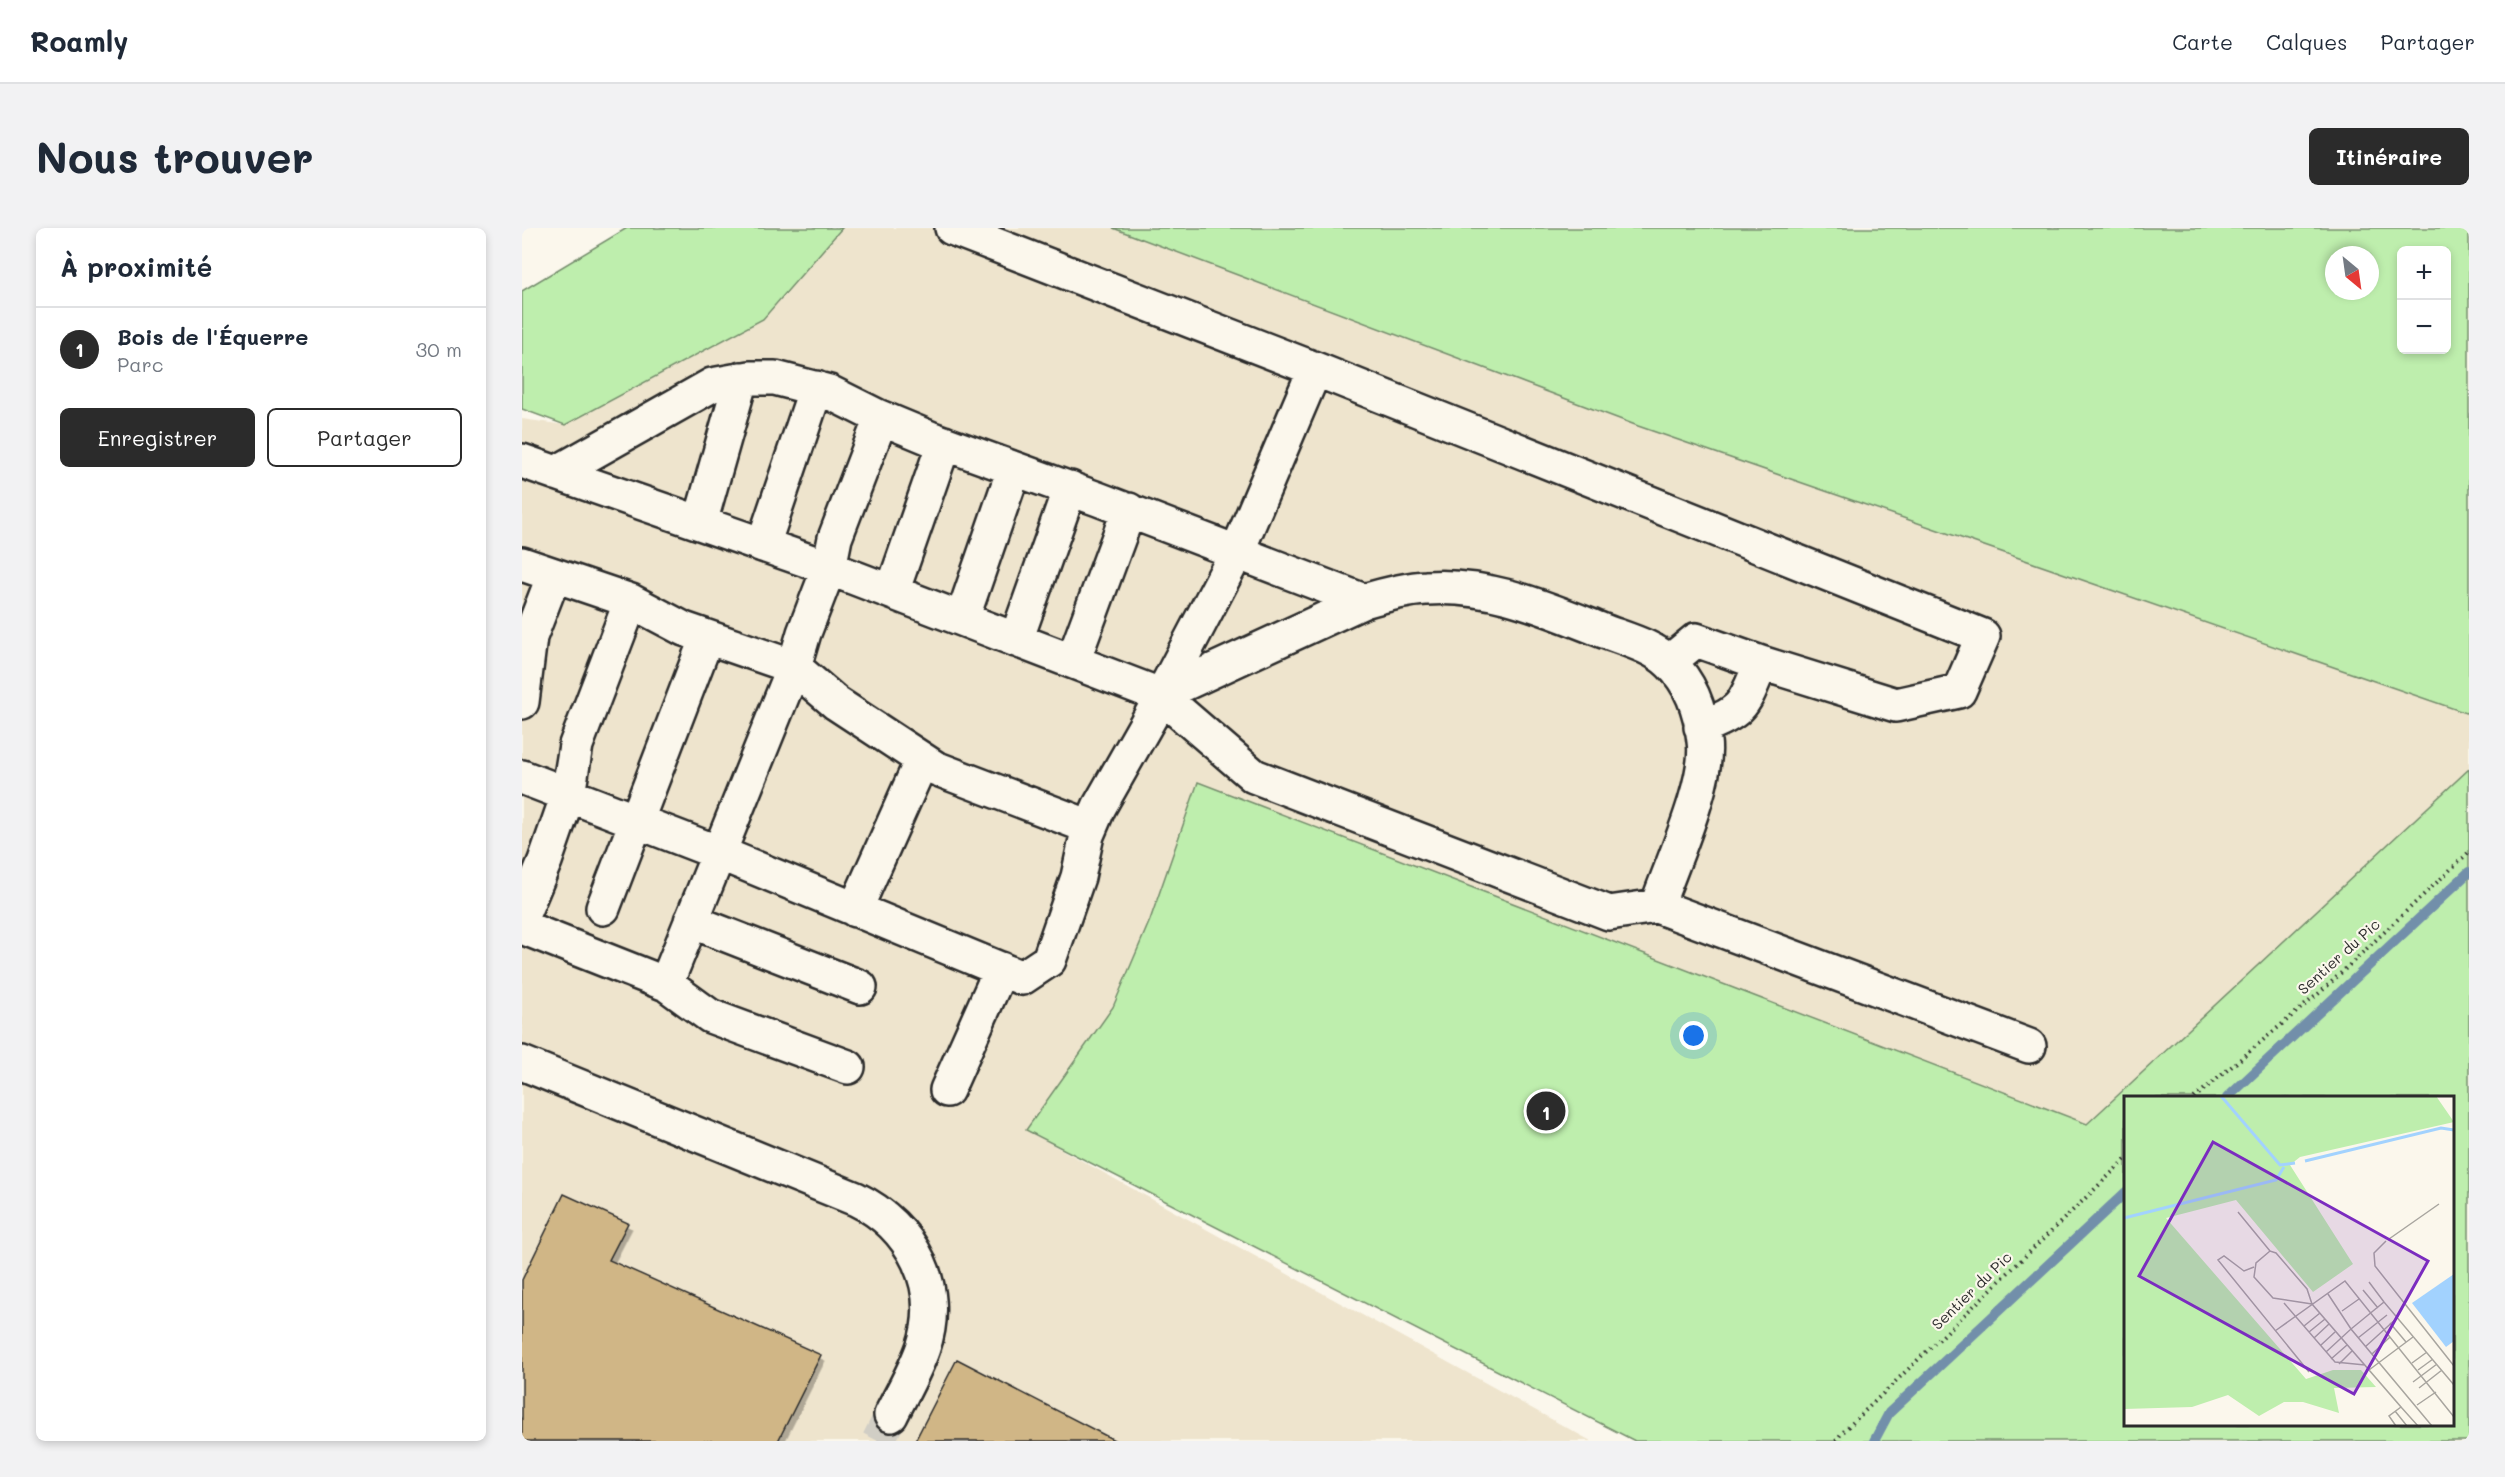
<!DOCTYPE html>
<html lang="fr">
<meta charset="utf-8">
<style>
:root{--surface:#fff;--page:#f2f2f3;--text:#1f2937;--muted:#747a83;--line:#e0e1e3;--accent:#2b2b2b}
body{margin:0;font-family:Mali,sans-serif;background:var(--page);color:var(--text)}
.controls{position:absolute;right:18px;top:18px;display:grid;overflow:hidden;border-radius:9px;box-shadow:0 3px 9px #0003}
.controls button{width:54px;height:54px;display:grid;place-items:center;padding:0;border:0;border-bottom:2px solid var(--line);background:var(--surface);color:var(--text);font:30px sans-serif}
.compass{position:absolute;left:1803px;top:18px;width:54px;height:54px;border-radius:50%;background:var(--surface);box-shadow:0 3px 9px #0003;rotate:151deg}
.you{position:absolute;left:1172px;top:808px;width:21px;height:21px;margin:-15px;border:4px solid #fff;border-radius:50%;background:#1a73e8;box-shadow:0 0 0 9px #1a73e833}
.badge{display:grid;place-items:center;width:39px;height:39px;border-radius:50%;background:var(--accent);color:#fff;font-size:20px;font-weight:700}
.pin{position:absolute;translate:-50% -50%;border:3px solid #fff;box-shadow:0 2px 6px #0006}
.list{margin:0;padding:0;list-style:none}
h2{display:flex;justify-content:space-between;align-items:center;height:78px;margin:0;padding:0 24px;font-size:26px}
h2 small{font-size:20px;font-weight:400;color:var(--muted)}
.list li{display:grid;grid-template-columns:39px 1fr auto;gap:18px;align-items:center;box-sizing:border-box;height:84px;padding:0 24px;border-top:2px solid var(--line)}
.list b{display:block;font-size:22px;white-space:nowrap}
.list p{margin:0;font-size:20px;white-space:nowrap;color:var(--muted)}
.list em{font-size:20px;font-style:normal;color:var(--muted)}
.actions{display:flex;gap:12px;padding:18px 24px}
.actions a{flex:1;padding:14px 0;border:2px solid var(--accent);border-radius:9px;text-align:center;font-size:21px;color:var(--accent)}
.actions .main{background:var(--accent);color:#fff}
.map{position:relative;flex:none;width:1947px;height:1213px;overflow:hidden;border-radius:9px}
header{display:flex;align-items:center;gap:36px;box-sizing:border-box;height:84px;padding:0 30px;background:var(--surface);border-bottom:2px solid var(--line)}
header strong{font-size:28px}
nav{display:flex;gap:33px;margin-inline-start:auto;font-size:21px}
.intro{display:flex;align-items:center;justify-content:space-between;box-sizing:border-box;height:144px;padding:0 36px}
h1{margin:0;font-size:42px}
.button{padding:15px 27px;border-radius:9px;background:var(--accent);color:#fff;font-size:21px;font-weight:700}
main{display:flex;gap:36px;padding:0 36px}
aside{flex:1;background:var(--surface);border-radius:9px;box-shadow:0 3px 9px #0003}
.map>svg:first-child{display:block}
</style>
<header>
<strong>Roamly</strong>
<nav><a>Carte</a><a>Calques</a><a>Partager</a></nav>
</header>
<div class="intro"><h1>Nous trouver</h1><a class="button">Itinéraire</a></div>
<main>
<aside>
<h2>À proximité<small></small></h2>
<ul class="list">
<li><span class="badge">1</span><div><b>Bois de l'Équerre</b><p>Parc</p></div><em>30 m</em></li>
</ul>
<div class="actions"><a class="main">Enregistrer</a><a>Partager</a></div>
</aside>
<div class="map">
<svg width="1947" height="1213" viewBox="0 0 1947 1213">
<defs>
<filter id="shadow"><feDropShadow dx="3.5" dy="6" stdDeviation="0" flood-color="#0004"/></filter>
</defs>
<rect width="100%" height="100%" fill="#fbf7ec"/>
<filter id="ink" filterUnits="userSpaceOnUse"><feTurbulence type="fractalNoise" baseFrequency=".0167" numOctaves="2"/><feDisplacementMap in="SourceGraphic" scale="12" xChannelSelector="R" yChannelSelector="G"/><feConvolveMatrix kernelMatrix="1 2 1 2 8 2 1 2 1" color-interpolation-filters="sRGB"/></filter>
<g filter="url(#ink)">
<!-- built -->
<path fill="#eee4cd" d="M 320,0 L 591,0 L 1116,198 L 1947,486 L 1947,541 L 1565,896 L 676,555 L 628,692 L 591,779 L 504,902 L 1069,1213 L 0,1213 L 0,191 L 43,197 L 241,91 Z"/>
<!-- green -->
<path fill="#beeead" stroke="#748c6c" stroke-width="1.5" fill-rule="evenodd" d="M 105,0 L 320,0 L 241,91 L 43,197 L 0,181 L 0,63 Z
M 591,0 L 1947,0 L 1947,486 L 1116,198 ZM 1880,22 L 1924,22 L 1924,122 L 1880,122 ZM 1812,27 L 1848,27 L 1848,63 L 1812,63 Z
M 1947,541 L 1947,1213 L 1113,1213 L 504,902 L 591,779 L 628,692 L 676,554 L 1565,896 ZM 1604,870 L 1930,870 L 1930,1196 L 1604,1196 Z"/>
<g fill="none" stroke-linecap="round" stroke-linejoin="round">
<!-- stream -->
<path stroke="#728faa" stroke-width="10" d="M 1705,870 L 1947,644
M 1352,1213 L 1367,1185 L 1604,964"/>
</g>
<!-- building -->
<path fill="#d0b686" stroke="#2b2b2b" stroke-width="1.5" filter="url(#shadow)" d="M 42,966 L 106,995 L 87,1032 L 299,1127 L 256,1213 L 0,1213 L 0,1052 Z
M 435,1131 L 594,1213 L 393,1213 Z"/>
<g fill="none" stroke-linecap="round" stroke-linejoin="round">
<!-- minor-tunnel -->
<path stroke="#d1cec5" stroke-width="33" stroke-dasharray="33 16" stroke-linecap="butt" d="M 356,1213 L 369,1187"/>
<!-- minor casing -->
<g stroke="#2b2b2b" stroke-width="38">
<path id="minor" d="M 430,0 L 793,141 L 1461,408 L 1437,463 L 1374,477 L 1239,435 C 1222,475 1223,484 1179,499
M 359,190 L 313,310 L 307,340 L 282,405 L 272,439 L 314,475 L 413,540 L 568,599
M 0,233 L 307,340 L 638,467 L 732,548 L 1087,685 L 1135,678 C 1149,637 1188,553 1182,513 C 1179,484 1170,456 1148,435 C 1131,418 1102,411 1079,402 C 1023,380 966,355 904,360 C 883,361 862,367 842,373 L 638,467
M 34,245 L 190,157 L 228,150 L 253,150 L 307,164 L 355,188 L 408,210 L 576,271 L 842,373
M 178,295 L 219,151
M 241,317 L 294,160
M 0,336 L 109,373 L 162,401 L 272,439 L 144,756 L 0,699
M 370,364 L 422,215
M 440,391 L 492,241
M 494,412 L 548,260
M 551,433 L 607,282
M 1147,434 L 1174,412 L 1239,435
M 0,474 L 8,409 L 32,347
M 0,549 L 197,625 L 500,750 L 527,732 L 556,649 L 565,607 L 577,579 L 631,484 L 715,324 L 793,141
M 1135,678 L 1507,818
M 81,680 L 185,409
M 333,682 L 400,532
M 0,688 L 23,633 L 46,567 L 54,517 L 109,373
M 169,693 L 338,759
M 144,756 L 188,788 L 326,839
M 0,835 L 334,971 C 390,998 422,1059 401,1120 C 393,1143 380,1165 369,1187
M 425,862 L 479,741"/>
</g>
<!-- path -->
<path stroke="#2b2b2b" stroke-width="4" stroke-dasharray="1.5 4.5" stroke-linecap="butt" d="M 1672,870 L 1802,761 L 1947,624
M 1314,1213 L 1319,1206 L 1604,931"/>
<!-- minor -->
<use href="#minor" stroke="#fbf7ec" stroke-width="33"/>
</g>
</g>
<g text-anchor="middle" stroke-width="4.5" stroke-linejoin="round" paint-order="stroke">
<!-- street labels -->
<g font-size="15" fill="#2b2b2b" stroke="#fbf7ec">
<text transform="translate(1817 729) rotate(-42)" y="5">Sentier du Pic</text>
<text transform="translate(1450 1063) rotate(-44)" y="5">Sentier du Pic</text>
</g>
</g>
<!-- overview -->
<g transform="translate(1602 868)">
<rect width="330" height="330" fill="#fbf7ec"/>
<path d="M 0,0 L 312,0 L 330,26 L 176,61 L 166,69 L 229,168 L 189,196 L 112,104 L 42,122 L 182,283 L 209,274 L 237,274 L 252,291 L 210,292 L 215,317 L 179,306 L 160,306 L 135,320 L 104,299 L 68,311 L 0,313 Z" fill="#beeead"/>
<path d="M 330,178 L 330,245 L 322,251 L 288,207 Z" fill="#a2d2fe"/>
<path fill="none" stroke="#a2d2fe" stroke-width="3" d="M 97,0 L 156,69 L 171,67M 181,65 L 317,32 L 330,34M 0,122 L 152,84 L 160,71"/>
<path fill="none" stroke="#a8a59f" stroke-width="1.5" d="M 114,116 L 146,155M 265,143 L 315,108M 262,145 L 250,157 L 251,170 L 330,270M 130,171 L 120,175 L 100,160 L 94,164 L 185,276M 245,186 L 260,206M 239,194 L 254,212M 160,207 L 211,266 L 241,269M 188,208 L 149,202 L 130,181 L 132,167 L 146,155 L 152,157 L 183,193 L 188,208 L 277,311 L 265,320 L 272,330M 218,215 L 235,203M 266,227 L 282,246M 180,230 L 196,217M 151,235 L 221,185 L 330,321M 185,236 L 201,223M 190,242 L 205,228M 234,242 L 263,219M 197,249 L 211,236M 241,251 L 273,222M 202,256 L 227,233 L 204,198M 248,258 L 266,241M 207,263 L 223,249M 288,267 L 303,256M 215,268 L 228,255M 245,274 L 289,241M 294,274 L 309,263M 289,286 L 313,268M 295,292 L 318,274M 293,309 L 312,296M 277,311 L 294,330M 271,315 L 283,330M 308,330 L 227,233 L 260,206 L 330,289"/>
<path fill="#7b2cbf" fill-opacity="0.15" stroke="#7b2cbf" stroke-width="3" d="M 89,46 L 304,165 L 230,298 L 15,180 Z"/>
<rect width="330" height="330" fill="none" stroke="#2b2b2b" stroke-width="3"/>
</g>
</svg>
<div class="controls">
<button>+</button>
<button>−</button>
</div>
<svg class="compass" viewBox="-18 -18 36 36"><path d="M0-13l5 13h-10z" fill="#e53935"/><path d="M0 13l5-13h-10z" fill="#747a83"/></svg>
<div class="you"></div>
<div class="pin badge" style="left:1024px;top:883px">1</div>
</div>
</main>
